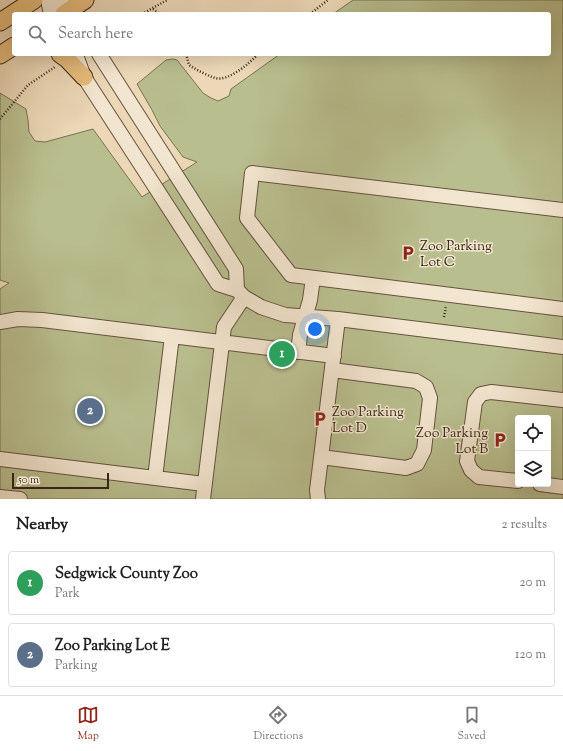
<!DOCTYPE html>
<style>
:root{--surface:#fff;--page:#f2f2f2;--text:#222;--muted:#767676;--line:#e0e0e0;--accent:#8f2418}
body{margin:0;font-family:"Sorts Mill Goudy",serif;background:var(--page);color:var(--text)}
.controls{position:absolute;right:12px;bottom:12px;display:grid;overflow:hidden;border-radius:4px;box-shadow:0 4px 16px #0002}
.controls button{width:36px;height:36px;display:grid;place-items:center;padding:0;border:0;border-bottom:1px solid var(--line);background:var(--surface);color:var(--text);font:20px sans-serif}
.scale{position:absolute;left:12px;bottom:10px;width:97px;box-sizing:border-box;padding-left:4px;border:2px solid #392619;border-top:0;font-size:11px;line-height:14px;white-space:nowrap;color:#392619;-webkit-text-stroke:3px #f3e6d0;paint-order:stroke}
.you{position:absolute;left:315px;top:329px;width:14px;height:14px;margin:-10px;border:3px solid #fff;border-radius:50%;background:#1a73e8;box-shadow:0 0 0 6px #1a73e833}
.badge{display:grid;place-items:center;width:26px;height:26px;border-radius:50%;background:var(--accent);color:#fff;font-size:13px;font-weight:700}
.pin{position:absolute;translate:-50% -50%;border:2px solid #fff;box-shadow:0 1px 4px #0006}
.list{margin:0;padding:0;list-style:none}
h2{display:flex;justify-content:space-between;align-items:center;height:52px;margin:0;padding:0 16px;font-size:17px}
h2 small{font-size:13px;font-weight:400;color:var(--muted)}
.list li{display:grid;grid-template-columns:26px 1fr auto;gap:12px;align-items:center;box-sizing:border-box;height:64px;margin:0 8px 8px;padding:0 8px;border:1px solid var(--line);border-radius:4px}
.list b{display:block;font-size:15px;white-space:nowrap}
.list p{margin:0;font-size:13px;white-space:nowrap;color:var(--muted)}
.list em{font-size:13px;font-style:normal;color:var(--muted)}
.icon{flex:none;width:22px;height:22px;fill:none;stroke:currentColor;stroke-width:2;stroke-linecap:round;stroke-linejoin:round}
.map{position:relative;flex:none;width:563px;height:499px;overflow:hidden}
.search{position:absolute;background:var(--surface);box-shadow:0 4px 16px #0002;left:12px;right:12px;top:12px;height:44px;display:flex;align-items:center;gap:10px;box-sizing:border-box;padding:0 14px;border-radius:4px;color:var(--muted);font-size:15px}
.sheet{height:196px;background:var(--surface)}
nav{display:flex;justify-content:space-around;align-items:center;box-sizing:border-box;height:56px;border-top:1px solid var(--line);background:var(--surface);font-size:11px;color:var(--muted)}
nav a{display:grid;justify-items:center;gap:2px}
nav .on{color:var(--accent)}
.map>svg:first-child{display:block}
</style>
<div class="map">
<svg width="563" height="499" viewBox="0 0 563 499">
<rect width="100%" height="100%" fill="#ecd8b7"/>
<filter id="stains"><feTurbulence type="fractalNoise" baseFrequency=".005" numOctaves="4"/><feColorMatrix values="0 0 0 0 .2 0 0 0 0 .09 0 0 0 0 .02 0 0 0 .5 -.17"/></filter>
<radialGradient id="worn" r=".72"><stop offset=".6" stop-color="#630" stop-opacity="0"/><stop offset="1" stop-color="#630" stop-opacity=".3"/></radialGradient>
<!-- green -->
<path fill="#b9be8e" stroke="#797254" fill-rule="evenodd" d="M 353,0 L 563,0 L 563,499 L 0,499 L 0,289 L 9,283 L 0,280 L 0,93 L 26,109 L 28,120 L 29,132 L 35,141 L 45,142 L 93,129 L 142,197 L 197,162 L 183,157 L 160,126 L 152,110 L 137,84 L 166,60 L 173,59 L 177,60 L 203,93 L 211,98 L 218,101 L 229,96 L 231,89 L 280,54 L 549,54 L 549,14 L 333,14 ZM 518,418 L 548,418 L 548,484 L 518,484 Z"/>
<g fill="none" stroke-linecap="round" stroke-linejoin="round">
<!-- minor casing -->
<g stroke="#665240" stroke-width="16">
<path id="minor" d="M 48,0 L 51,14
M 57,0 L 70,10 L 72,14
M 74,54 L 77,58 L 84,77 L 218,284 L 237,290 L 244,297 L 261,307 L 285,315 L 338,319 L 563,347
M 99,54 L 236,269 L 237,290
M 563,210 L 252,173 L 247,218 L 291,275 L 563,309
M 0,322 L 18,319 L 42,320 L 334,356
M 298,352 L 300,335 L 310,300 L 313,278
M 321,457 L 406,468 L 417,464 L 424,450 L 430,398 L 426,387 L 416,381 L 332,370
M 0,459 L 204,484
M 155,478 L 172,336
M 518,481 L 479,477 L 471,470 L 467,461 L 475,402 L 481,394 L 491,392 L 563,400
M 540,484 L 563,487
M 0,497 L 20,499
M 203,499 L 224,327 L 244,297
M 318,499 L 317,490 L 338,319"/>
</g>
<!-- major casing -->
<g stroke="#392619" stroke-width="19">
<path id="major" d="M 64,14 L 85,0
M 0,22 L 34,0
M 60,54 L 67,59 L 84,77
M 0,55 L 14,46"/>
</g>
<!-- path -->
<path stroke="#392619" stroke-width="2.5" stroke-dasharray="1 2" stroke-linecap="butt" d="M 153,9 L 160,14
M 142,14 L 167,0
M 310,14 L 328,0
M 186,54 L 189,65 C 197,70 206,75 215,78 C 228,82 250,63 258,54
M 0,119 L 28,85 L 55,67
M 444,317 L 446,306"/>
<!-- minor -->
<use href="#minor" stroke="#f3e6d0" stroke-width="14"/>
<!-- major -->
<use href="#major" stroke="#e6bc7c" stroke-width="17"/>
</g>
<!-- icons -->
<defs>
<g id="parking-bare" transform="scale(1.2)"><path d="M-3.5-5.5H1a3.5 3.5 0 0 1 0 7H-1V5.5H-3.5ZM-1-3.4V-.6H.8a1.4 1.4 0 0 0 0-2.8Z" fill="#8f2418" stroke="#f3e6d0" stroke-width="2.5" paint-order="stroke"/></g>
</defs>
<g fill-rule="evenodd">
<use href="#parking-bare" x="408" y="253"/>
<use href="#parking-bare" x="320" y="419"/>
<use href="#parking-bare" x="500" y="440"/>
</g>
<g text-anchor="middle" stroke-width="3" stroke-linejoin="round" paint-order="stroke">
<!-- poi labels -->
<g font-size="14" fill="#392619" stroke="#f3e6d0" text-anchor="start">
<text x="420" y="250">Zoo Parking<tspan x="420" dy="16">Lot C</tspan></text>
<text x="332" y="416">Zoo Parking<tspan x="332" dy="16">Lot D</tspan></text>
<text x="488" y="437" text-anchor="end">Zoo Parking<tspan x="488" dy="16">Lot B</tspan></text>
</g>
</g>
<rect width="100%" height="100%" filter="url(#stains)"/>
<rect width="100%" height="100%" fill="url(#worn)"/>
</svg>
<div class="controls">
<button><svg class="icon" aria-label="locate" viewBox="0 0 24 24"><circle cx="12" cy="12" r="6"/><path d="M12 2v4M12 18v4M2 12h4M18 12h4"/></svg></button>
<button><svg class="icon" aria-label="layers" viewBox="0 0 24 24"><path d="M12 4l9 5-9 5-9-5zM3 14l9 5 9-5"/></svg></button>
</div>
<div class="scale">50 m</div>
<div class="you"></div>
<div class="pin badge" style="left:282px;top:354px;background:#2e9e5b">1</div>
<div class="pin badge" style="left:90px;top:411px;background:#5c6f8a">2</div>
<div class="search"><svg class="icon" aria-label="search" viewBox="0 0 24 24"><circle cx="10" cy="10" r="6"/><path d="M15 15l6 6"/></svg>Search here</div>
</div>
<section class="sheet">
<h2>Nearby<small>2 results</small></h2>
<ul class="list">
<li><span class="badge" style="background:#2e9e5b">1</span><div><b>Sedgwick County Zoo</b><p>Park</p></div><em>20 m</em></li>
<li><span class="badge" style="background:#5c6f8a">2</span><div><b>Zoo Parking Lot E</b><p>Parking</p></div><em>120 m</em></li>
</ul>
</section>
<nav>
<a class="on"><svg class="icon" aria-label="map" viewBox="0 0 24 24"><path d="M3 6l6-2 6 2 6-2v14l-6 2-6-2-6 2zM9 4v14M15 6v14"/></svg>Map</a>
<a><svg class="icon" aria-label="directions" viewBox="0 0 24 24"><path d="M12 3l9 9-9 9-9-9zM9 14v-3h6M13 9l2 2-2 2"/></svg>Directions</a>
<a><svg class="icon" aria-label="saved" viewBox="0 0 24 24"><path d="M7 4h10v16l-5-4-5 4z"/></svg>Saved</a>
</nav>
